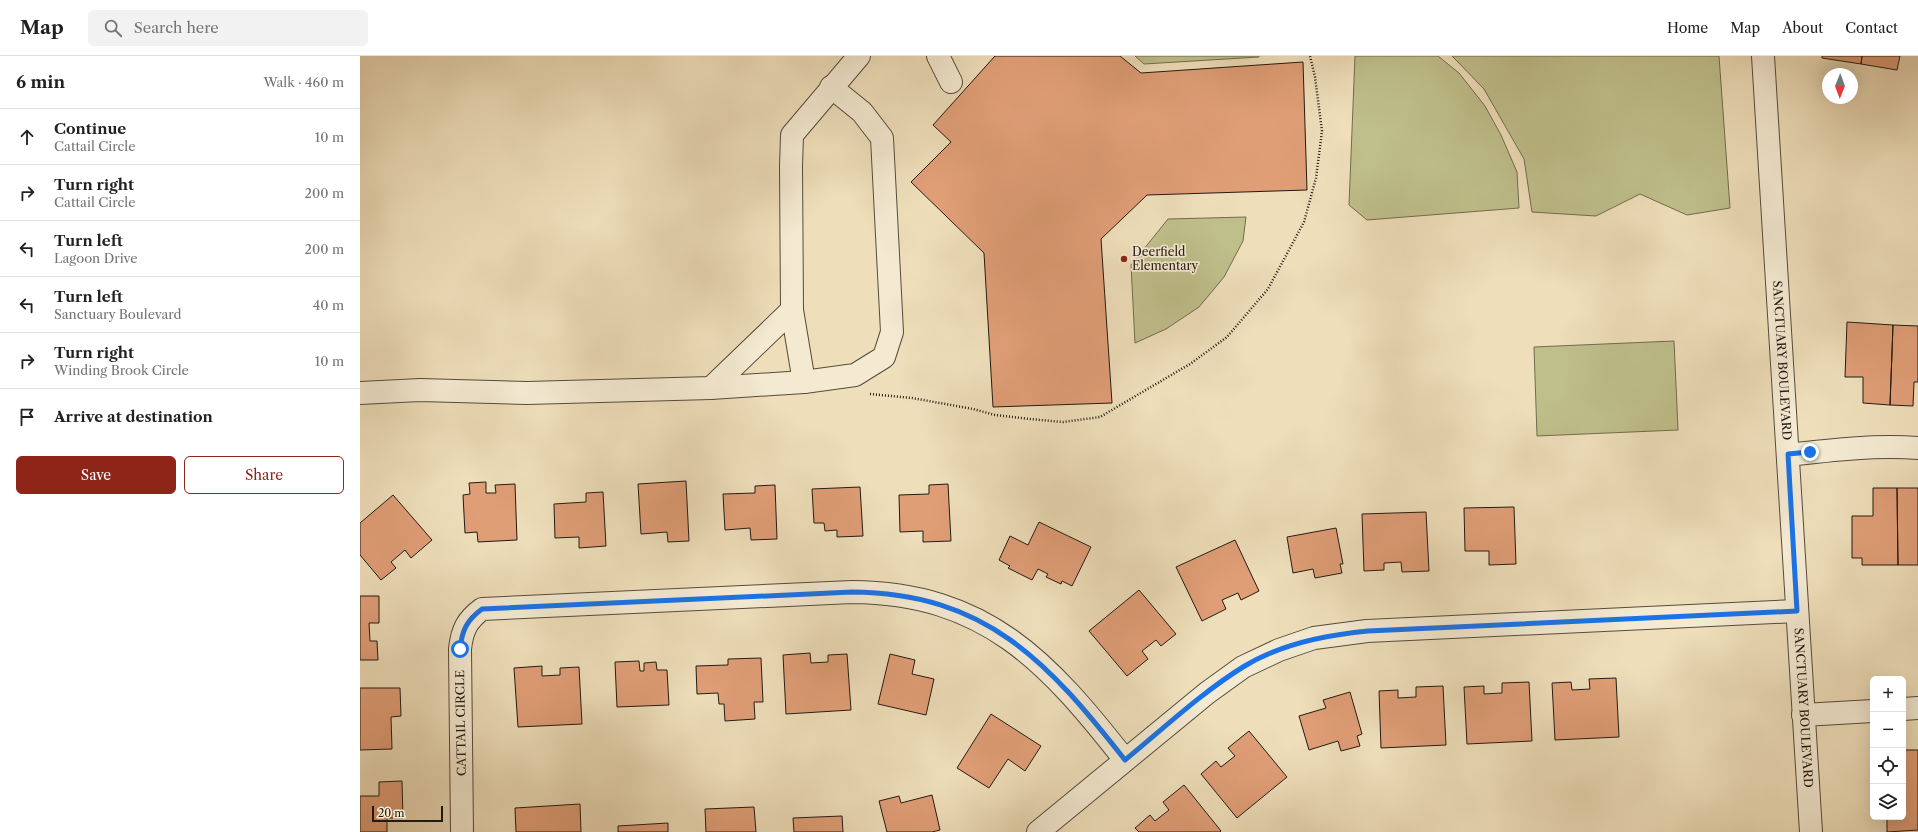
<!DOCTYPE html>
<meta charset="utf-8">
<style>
:root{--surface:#fff;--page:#f2f2f2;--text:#202124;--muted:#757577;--line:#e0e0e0;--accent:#8f2418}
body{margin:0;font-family:"Libre Caslon Text",serif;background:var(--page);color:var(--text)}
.controls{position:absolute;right:12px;bottom:12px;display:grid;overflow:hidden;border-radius:6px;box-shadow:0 4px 16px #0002}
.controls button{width:36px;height:36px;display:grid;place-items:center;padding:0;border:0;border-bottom:1px solid var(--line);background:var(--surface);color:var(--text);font:20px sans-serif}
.compass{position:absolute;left:1462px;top:12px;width:36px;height:36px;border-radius:50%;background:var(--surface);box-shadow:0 4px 16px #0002;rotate:181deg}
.scale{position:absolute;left:12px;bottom:10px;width:71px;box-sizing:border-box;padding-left:4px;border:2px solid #231a12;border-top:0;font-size:11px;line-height:14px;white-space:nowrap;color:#231a12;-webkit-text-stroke:3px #f4ead2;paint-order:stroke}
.stop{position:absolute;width:12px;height:12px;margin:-9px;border:3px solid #1a73e8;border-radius:50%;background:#fff}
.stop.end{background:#1a73e8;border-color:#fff;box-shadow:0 1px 4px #0008}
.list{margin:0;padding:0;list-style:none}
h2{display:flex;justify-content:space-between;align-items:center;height:52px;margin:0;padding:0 16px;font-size:17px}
h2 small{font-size:13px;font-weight:400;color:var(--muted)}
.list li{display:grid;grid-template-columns:26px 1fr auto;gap:12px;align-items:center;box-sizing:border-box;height:56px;padding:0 16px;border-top:1px solid var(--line)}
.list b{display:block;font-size:15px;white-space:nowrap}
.list p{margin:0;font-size:13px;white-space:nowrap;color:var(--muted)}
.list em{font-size:13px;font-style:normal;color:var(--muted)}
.actions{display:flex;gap:8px;padding:12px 16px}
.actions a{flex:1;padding:9px 0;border:1px solid var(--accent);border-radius:6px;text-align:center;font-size:14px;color:var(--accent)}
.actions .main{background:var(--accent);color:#fff}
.icon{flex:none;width:22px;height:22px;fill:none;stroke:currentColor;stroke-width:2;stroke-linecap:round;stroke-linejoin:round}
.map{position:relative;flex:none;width:1558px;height:776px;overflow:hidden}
header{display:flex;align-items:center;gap:24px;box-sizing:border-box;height:56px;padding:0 20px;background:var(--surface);border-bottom:1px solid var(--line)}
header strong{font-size:19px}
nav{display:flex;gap:22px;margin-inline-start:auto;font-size:14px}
.search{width:280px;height:36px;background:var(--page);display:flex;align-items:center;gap:10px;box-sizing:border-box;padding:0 14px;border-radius:6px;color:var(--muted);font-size:15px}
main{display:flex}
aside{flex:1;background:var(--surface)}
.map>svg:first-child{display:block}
</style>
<header>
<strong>Map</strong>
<div class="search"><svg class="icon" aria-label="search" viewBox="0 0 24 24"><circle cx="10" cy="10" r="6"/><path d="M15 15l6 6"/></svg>Search here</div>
<nav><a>Home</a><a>Map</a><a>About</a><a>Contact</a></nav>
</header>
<main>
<aside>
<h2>6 min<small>Walk · 460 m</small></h2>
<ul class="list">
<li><svg class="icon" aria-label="ahead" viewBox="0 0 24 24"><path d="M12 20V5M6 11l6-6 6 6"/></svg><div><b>Continue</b><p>Cattail Circle</p></div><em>10 m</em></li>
<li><svg class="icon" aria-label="right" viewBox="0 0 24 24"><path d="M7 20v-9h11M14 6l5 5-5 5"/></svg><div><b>Turn right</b><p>Cattail Circle</p></div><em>200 m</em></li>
<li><svg class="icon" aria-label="left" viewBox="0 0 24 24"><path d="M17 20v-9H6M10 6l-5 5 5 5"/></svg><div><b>Turn left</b><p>Lagoon Drive</p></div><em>200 m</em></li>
<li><svg class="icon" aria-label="left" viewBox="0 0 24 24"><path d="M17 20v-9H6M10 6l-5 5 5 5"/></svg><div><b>Turn left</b><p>Sanctuary Boulevard</p></div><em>40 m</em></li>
<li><svg class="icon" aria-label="right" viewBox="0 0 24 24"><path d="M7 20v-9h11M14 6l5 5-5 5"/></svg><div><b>Turn right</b><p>Winding Brook Circle</p></div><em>10 m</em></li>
<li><svg class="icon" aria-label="arrive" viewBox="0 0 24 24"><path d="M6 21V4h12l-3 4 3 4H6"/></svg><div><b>Arrive at destination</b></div></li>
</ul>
<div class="actions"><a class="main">Save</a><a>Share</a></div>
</aside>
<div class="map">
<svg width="1558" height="776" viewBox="0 0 1558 776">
<rect width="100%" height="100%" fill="#eedeba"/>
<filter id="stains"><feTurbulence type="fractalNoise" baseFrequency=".005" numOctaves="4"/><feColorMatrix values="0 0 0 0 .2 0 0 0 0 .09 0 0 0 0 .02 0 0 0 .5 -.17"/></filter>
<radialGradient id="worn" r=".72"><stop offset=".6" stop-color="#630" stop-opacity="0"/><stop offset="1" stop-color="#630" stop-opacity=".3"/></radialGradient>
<!-- green -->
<path fill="#bfbf8b" stroke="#716c4e" d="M 775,0 L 899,0 L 899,1 L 784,8 Z
M 995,0 L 1078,0 L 1099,17 L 1125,50 L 1141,79 L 1157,116 L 1159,152 L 1007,164 L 989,149 Z
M 1092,0 L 1359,0 L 1370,152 L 1327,159 L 1280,138 L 1236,160 L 1172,156 L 1164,103 L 1124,33 Z
M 886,161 L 883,185 L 864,221 L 839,251 L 806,273 L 775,287 L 771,209 L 808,163 Z
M 1314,285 L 1318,374 L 1177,380 L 1174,291 Z"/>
<!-- building -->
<path fill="#e09e77" stroke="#231a12" d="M 635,0 L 760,0 L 781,17 L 943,6 L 947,134 L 787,139 L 741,183 L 752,347 L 633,351 L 624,197 L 551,126 L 591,86 L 573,69 Z
M 1462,0 L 1502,0 L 1501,8 L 1462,2 Z
M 1502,0 L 1540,0 L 1537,14 L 1501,8 Z
M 1487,266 L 1533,269 L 1530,349 L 1503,347 L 1503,321 L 1485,321 Z
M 1533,269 L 1558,270 L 1558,326 L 1554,326 L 1553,350 L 1530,349 Z
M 326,425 L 329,485 L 308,486 L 307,476 L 281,478 L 278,428 Z
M 126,426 L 126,437 L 136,437 L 135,429 L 155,428 L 157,484 L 118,486 L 117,476 L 105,477 L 103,439 L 110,438 L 109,427 Z
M 588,428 L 591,485 L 563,486 L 563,475 L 540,476 L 539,439 L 569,438 L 569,429 Z
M 415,429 L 417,483 L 391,484 L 390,472 L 365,474 L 363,438 L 395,437 L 395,430 Z
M 500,431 L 503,480 L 477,481 L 477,474 L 465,475 L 464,467 L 454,467 L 452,433 Z
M 1513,432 L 1537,432 L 1538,509 L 1502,509 L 1502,502 L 1492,502 L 1492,460 L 1513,460 Z
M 1537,432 L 1558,432 L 1558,509 L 1538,509 Z
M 243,436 L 246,490 L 219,492 L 219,481 L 195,482 L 194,448 L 226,446 L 226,437 Z
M 33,439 L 72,484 L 51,502 L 45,494 L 31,506 L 36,512 L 21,524 L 0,499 L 0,467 Z
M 1154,451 L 1156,508 L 1129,509 L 1129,495 L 1105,495 L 1104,452 Z
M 1066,456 L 1069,515 L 1042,516 L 1041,506 L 1024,507 L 1024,514 L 1004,515 L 1002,458 Z
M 679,466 L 731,491 L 712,530 L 702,525 L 701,528 L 686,521 L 688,518 L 678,513 L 672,524 L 648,512 L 650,510 L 639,504 L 650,480 L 668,489 Z
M 976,472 L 983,508 L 980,508 L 982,517 L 955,522 L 953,513 L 933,517 L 927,481 Z
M 875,484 L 899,535 L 881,544 L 878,537 L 862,544 L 866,553 L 842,565 L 816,511 Z
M 779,534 L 816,578 L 801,590 L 796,584 L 782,595 L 788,603 L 767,620 L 729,575 Z
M 0,540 L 19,540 L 19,567 L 9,567 L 10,585 L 17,585 L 18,604 L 0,604 Z
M 450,597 L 451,607 L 468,606 L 468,599 L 487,598 L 491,654 L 426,658 L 423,599 Z
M 530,598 L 555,604 L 552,618 L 574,623 L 566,659 L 518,648 Z
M 401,602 L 403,646 L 394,646 L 395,663 L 365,665 L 364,648 L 359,648 L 358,637 L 337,638 L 336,610 L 368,609 L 368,603 Z
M 279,605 L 280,615 L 284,615 L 284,607 L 296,606 L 297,614 L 307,614 L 309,649 L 257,651 L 255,606 Z
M 182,610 L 182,620 L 200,619 L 200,612 L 219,611 L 222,668 L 158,671 L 154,612 Z
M 1256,622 L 1259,681 L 1195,684 L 1192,627 L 1211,626 L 1212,634 L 1230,633 L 1229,623 Z
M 1169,626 L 1172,685 L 1107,688 L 1104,631 L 1124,630 L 1124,638 L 1142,637 L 1142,627 Z
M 1083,630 L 1086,689 L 1021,692 L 1019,635 L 1038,634 L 1038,642 L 1056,641 L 1056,631 Z
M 0,632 L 40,632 L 41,660 L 31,661 L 32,693 L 0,694 Z
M 990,636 L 1002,678 L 997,680 L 1000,690 L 981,695 L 978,685 L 949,694 L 939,660 L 966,652 L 963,644 Z
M 631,658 L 681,690 L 665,715 L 648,703 L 629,732 L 597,712 Z
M 889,675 L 927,721 L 877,762 L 841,718 L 856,705 L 861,711 L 875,700 L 868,692 Z
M 1543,694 L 1558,694 L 1558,774 L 1527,776 L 1527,761 L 1543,761 Z
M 42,725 L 43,762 L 27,762 L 27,776 L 0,776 L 0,740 L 19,740 L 19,726 Z
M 824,729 L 861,775 L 860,776 L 779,776 L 775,772 L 790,759 L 795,765 L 809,754 L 803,746 Z
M 572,739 L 580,774 L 572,776 L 527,776 L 519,745 L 539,740 L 541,747 Z
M 220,748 L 221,776 L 156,776 L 155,752 Z
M 394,751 L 396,776 L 346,776 L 345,753 Z
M 482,760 L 483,776 L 434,776 L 433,762 Z
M 308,767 L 308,776 L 258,776 L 258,770 Z"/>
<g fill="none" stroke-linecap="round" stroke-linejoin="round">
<!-- minor casing -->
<g stroke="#564b3c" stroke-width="24">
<g id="minor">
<path d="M 578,0 L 591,26"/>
<path id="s1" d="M 1403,0 L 1451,776"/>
<path d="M 432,254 L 431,110 L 432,79 L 499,0"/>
<path d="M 351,332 L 432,254 L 444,326"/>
<path d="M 0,337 L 60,334 L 167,337 L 351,332 L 444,326 L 495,319 L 524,301 L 532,276 L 522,82 L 502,56 L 471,31"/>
<path d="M 1428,399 C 1471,394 1515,389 1558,392"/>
<path d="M 1543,653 L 1558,652"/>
<path d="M 1443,659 L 1513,655"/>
<path d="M 102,776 L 100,593 C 102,574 107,564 122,553 L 492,536 C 626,537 688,606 765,704"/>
<path d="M 678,776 L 847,637 L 883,611 L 919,594 L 954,582 L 1007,575 L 1437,555"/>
</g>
</g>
<!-- path -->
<path stroke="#231a12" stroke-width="2.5" stroke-dasharray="1 2" stroke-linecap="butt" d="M 510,338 L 552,342 L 613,353 L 635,359 L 670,363 L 703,366 L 740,361 L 830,308 L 867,281 L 908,233 L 944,166 L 956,122 L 962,75 L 955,21 L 950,0"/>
<!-- minor -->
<use href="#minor" stroke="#f4ead2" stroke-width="22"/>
</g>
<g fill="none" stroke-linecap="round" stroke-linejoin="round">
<!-- route -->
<path stroke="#1a73e8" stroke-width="5" d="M 100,593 C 102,574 107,564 122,553 L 492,536 C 626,537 688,606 765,704 C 803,673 841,637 883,611 C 920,588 965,579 1008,575 L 1437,555 L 1428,398 L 1450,396"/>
</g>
<!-- markers -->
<circle fill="#8f2418" stroke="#f4ead2" stroke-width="1.5" cx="764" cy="203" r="4"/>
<g text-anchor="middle" stroke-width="3.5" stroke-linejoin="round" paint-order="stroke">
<!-- poi labels -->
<g font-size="12" fill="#231a12" stroke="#f4ead2" text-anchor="start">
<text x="772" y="200">Deerfield<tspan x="772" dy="14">Elementary</tspan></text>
</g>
<!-- street labels -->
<g font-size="12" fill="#231a12" stroke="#f4ead2">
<text dy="4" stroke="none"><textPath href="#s1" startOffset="305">SANCTUARY BOULEVARD</textPath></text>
<text dy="4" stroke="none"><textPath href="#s1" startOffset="653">SANCTUARY BOULEVARD</textPath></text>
<text transform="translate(101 667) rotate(-91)" y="4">CATTAIL CIRCLE</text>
</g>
</g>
<rect width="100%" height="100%" filter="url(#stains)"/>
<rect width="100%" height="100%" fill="url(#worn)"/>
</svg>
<div class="controls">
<button>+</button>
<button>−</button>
<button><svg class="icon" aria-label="locate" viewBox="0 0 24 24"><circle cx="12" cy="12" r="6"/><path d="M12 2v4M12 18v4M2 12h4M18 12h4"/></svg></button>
<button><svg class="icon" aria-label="layers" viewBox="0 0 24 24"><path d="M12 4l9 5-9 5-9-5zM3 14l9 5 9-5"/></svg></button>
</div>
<svg class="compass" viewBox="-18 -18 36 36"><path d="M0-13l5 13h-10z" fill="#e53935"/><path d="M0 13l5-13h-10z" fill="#757577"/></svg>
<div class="scale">20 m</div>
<div class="stop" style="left:100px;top:593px"></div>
<div class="stop end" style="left:1450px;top:396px"></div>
</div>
</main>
